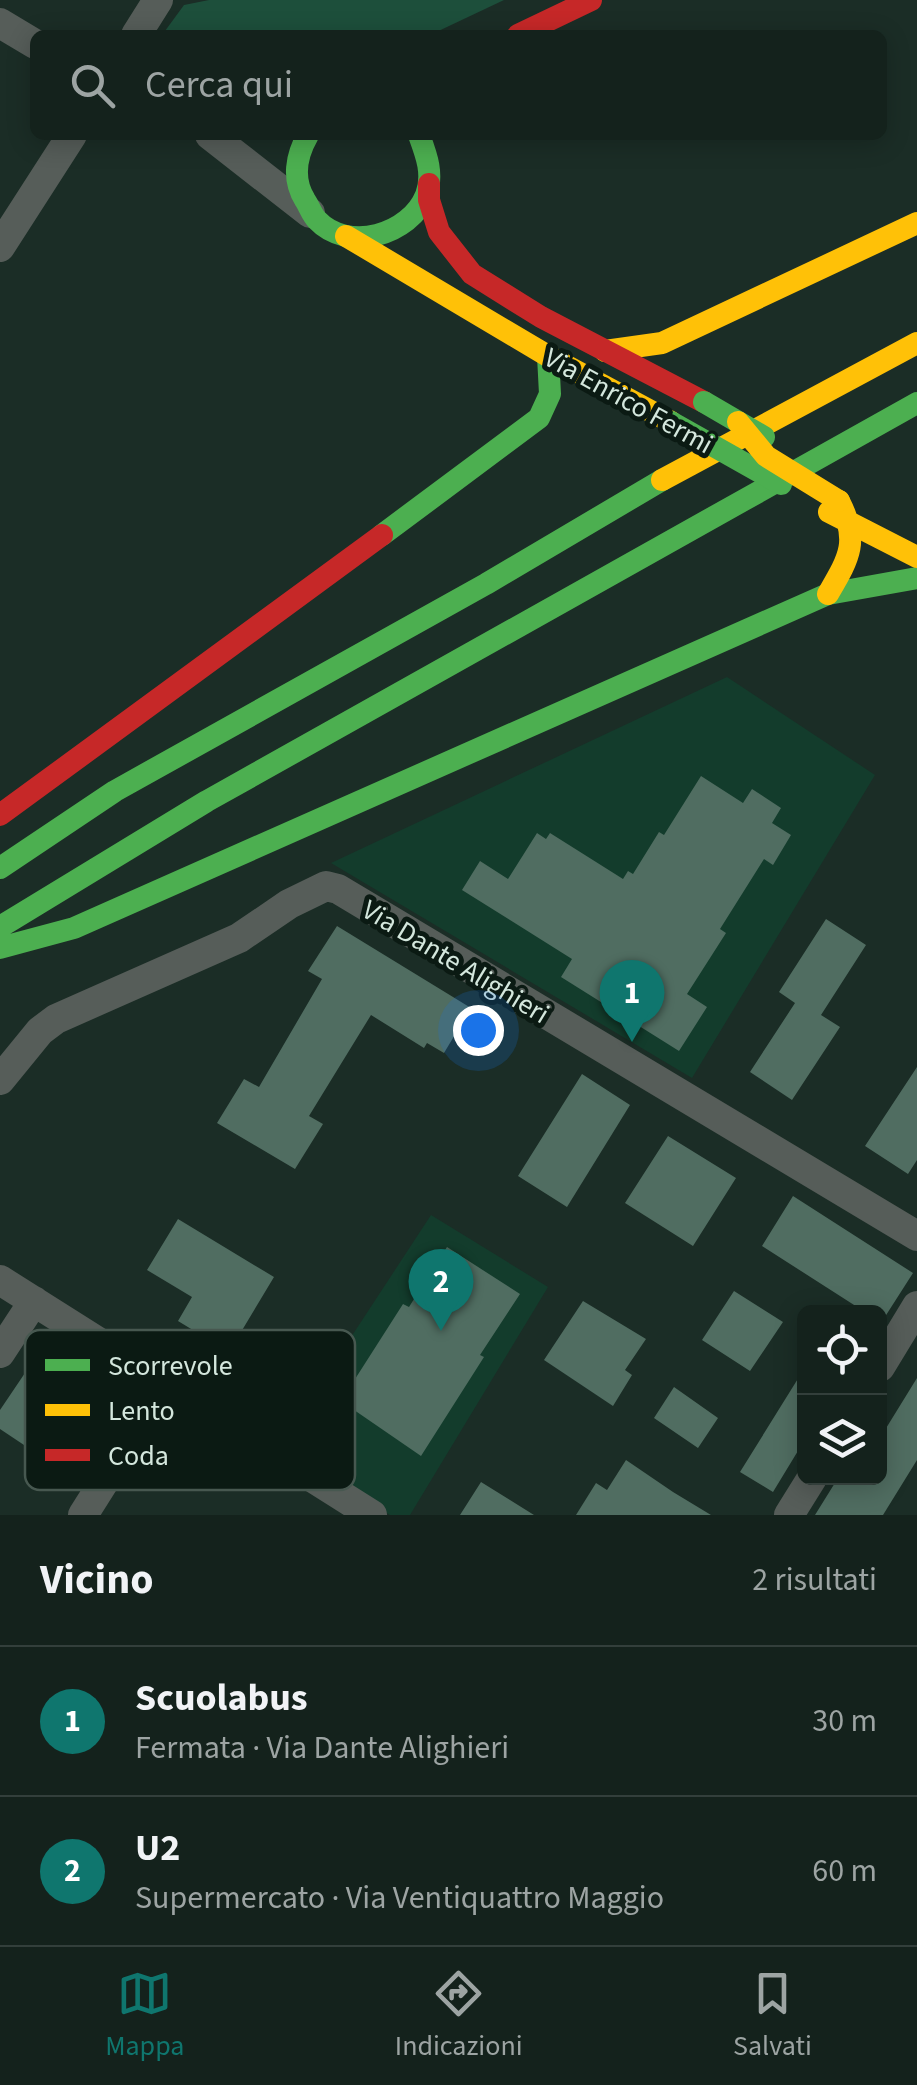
<!DOCTYPE html>
<html lang="it">
<meta charset="utf-8">
<style>
:root{--surface:#14221c;--page:#1d2a25;--text:#f1f3f6;--muted:#9da4a3;--line:#333f3b;--accent:#0f766e}
body{margin:0;font-family:"Source Sans 3",sans-serif;background:var(--page);color:var(--text)}
.controls{position:absolute;right:30px;bottom:30px;display:grid;overflow:hidden;border-radius:15px;box-shadow:0 5px 25px #0003}
.controls button{width:90px;height:90px;display:grid;place-items:center;padding:0;border:0;border-bottom:2px solid var(--line);background:var(--surface);color:var(--text);font:50px sans-serif}
.you{position:absolute;left:478px;top:1030px;width:35px;height:35px;margin:-25px;border:8px solid #fff;border-radius:50%;background:#1a73e8;box-shadow:0 0 0 15px #1a73e833}
.badge{display:grid;place-items:center;width:65px;height:65px;border-radius:50%;background:var(--accent);color:#fff;font-size:32px;font-weight:700}
.pin{position:absolute;translate:-50% -82px;filter:drop-shadow(0 2px 5px #0008)}
.pin::after{content:'';position:absolute;top:52px;width:35px;height:30px;background:inherit;clip-path:polygon(0 0,100% 0,50% 100%)}
.list{margin:0;padding:0;list-style:none}
h2{display:flex;justify-content:space-between;align-items:center;height:130px;margin:0;padding:0 40px;font-size:42px}
h2 small{font-size:32px;font-weight:400;color:var(--muted)}
.list li{display:grid;grid-template-columns:65px 1fr auto;gap:30px;align-items:center;box-sizing:border-box;height:150px;padding:0 40px;border-top:2px solid var(--line)}
.list b{display:block;font-size:38px;white-space:nowrap}
.list p{margin:0;font-size:32px;white-space:nowrap;color:var(--muted)}
.list em{font-size:32px;font-style:normal;color:var(--muted)}
.icon{flex:none;width:55px;height:55px;fill:none;stroke:currentColor;stroke-width:2;stroke-linecap:round;stroke-linejoin:round}
.map{position:relative;flex:none;width:917px;height:1515px;overflow:hidden}
.search{position:absolute;background:var(--surface);box-shadow:0 5px 25px #0003;left:30px;right:30px;top:30px;height:110px;display:flex;align-items:center;gap:25px;box-sizing:border-box;padding:0 35px;border-radius:15px;color:var(--muted);font-size:38px}
.sheet{height:430px;background:var(--surface)}
nav{display:flex;justify-content:space-around;align-items:center;box-sizing:border-box;height:140px;border-top:2px solid var(--line);background:var(--surface);font-size:28px;color:var(--muted)}
nav a{display:grid;justify-items:center;gap:5px}
nav .on{color:var(--accent)}
.map>svg:first-child{display:block}
</style>
<div class="map">
<svg width="917" height="1515" viewBox="0 0 917 1515">
<rect width="100%" height="100%" fill="#1b2d26"/>
<!-- built -->
<path fill="#133c2c" d="M 727,677 L 875,775 L 692,1078 L 331,863 Z
M 431,1215 L 548,1287 L 410,1515 L 390,1515 L 281,1444 Z"/>
<!-- green -->
<path fill="#1d4f3b" d="M 209,0 L 504,0 L 430,35 L 166,35 L 165,31 L 184,5 Z"/>
<!-- building -->
<path fill="#506d61" d="M 701,776 L 743,803 L 752,789 L 781,808 L 772,823 L 791,835 L 773,865 L 764,859 L 720,929 L 726,933 L 687,994 L 707,1007 L 679,1051 L 561,977 L 572,959 L 462,890 L 480,861 L 508,879 L 537,833 L 546,839 L 550,833 L 623,879 L 628,871 L 633,874 L 659,832 L 664,835 Z
M 826,919 L 866,945 L 821,1015 L 840,1027 L 792,1100 L 750,1072 L 795,1003 L 779,992 Z
M 337,926 L 471,1008 L 444,1053 L 427,1043 L 424,1048 L 371,1015 L 309,1116 L 323,1124 L 295,1169 L 217,1123 L 244,1079 L 259,1087 L 322,979 L 308,971 Z
M 917,1067 L 917,1160 L 908,1174 L 865,1146 Z
M 582,1074 L 630,1105 L 567,1207 L 518,1176 Z
M 668,1136 L 736,1178 L 693,1246 L 625,1203 Z
M 793,1196 L 913,1273 L 881,1323 L 880,1312 L 865,1312 L 762,1246 Z
M 178,1219 L 274,1277 L 229,1352 L 178,1321 L 192,1297 L 147,1270 Z
M 447,1247 L 520,1294 L 480,1355 L 484,1357 L 421,1456 L 341,1401 L 403,1304 L 409,1307 Z
M 734,1291 L 783,1322 L 750,1371 L 702,1340 Z
M 583,1301 L 646,1339 L 625,1370 L 632,1375 L 613,1406 L 544,1360 Z
M 804,1369 L 804,1441 L 773,1492 L 740,1472 Z
M 27,1370 L 116,1428 L 81,1483 L 0,1429 L 0,1410 Z
M 917,1378 L 917,1460 L 883,1515 L 815,1515 L 838,1478 L 880,1478 L 880,1438 Z
M 674,1387 L 718,1418 L 698,1448 L 654,1418 Z
M 626,1460 L 673,1492 L 711,1515 L 576,1515 L 596,1483 L 607,1490 Z
M 481,1482 L 534,1515 L 460,1515 Z"/>
<g fill="none" stroke-linecap="round" stroke-linejoin="round">
<!-- street -->
<path stroke="#565d59" stroke-width="30" d="M 0,23 L 35,44
M 136,35 L 158,0
M 210,135 L 310,213
M 0,247 L 72,135
M 0,1080 L 40,1031 L 56,1019 L 239,938 L 289,904 L 326,886 L 338,889 L 917,1236
M 0,1280 L 372,1515
M 0,1353 L 34,1301
M 880,1367 L 917,1306
M 83,1515 L 165,1385
M 789,1515 L 812,1478"/>
<!-- fast -->
<path stroke="#4caf50" stroke-width="22" d="M 308,135 C 296,156 292,179 305,200 C 309,206 312,215 317,220 C 348,253 410,235 426,195 C 434,174 426,154 419,135
M 382,535 L 539,418 L 550,394 L 548,356
M 0,868 L 115,791 L 486,584 L 662,480
M 0,927 L 207,801 L 917,403
M 0,948 L 74,928 L 828,594 L 917,578"/>
<!-- slow -->
<path stroke="#ffc107" stroke-width="22" d="M 346,236 L 548,356 L 671,422
M 605,351 L 662,343 L 917,223
M 662,480 L 917,343
M 829,512 L 917,557
M 828,594 C 849,558 860,541 839,501"/>
<!-- jam -->
<path stroke="#c62828" stroke-width="22" d="M 518,35 L 591,0
M 429,184 L 429,200 L 439,232 L 472,274 L 541,317 L 704,402
M 0,815 L 382,535"/>
<!-- fast-bridge -->
<path stroke="#4caf50" stroke-width="22" d="M 704,402 L 764,437
M 671,422 L 781,484"/>
<!-- slow-bridge -->
<path stroke="#ffc107" stroke-width="22" d="M 738,422 L 766,456 L 839,501"/>
</g>
<g text-anchor="middle" stroke-width="10" stroke-linejoin="round" paint-order="stroke">
<!-- street labels -->
<g font-size="28" fill="#d4e7dd" stroke="#0b1a13">
<text transform="translate(629 400) rotate(29)" y="10">Via Enrico Fermi</text>
<text transform="translate(456 961) rotate(31)" y="10">Via Dante Alighieri</text>
</g>
</g>
<!-- legend -->
<rect x="25" y="1330" width="330" height="160" rx="15" fill="#0b1a13" stroke="#475850" stroke-width="2.5"/>
<rect x="45" y="1359" width="45" height="12" fill="#4caf50"/>
<rect x="45" y="1404" width="45" height="12" fill="#ffc107"/>
<rect x="45" y="1449" width="45" height="12" fill="#c62828"/>
<g font-size="28" fill="#d4e7dd">
<text x="108" y="1375">Scorrevole</text>
<text x="108" y="1420">Lento</text>
<text x="108" y="1465">Coda</text>
</g>
</svg>
<div class="controls">
<button><svg class="icon" aria-label="locate" viewBox="0 0 24 24"><circle cx="12" cy="12" r="6"/><path d="M12 2v4M12 18v4M2 12h4M18 12h4"/></svg></button>
<button><svg class="icon" aria-label="layers" viewBox="0 0 24 24"><path d="M12 4l9 5-9 5-9-5zM3 14l9 5 9-5"/></svg></button>
</div>
<div class="you"></div>
<div class="pin badge" style="left:632px;top:1042px">1</div>
<div class="pin badge" style="left:441px;top:1331px">2</div>
<div class="search"><svg class="icon" aria-label="search" viewBox="0 0 24 24"><circle cx="10" cy="10" r="6"/><path d="M15 15l6 6"/></svg>Cerca qui</div>
</div>
<section class="sheet">
<h2>Vicino<small>2 risultati</small></h2>
<ul class="list">
<li><span class="badge">1</span><div><b>Scuolabus</b><p>Fermata · Via Dante Alighieri</p></div><em>30 m</em></li>
<li><span class="badge">2</span><div><b>U2</b><p>Supermercato · Via Ventiquattro Maggio</p></div><em>60 m</em></li>
</ul>
</section>
<nav>
<a class="on"><svg class="icon" aria-label="map" viewBox="0 0 24 24"><path d="M3 6l6-2 6 2 6-2v14l-6 2-6-2-6 2zM9 4v14M15 6v14"/></svg>Mappa</a>
<a><svg class="icon" aria-label="directions" viewBox="0 0 24 24"><path d="M12 3l9 9-9 9-9-9zM9 14v-3h6M13 9l2 2-2 2"/></svg>Indicazioni</a>
<a><svg class="icon" aria-label="saved" viewBox="0 0 24 24"><path d="M7 4h10v16l-5-4-5 4z"/></svg>Salvati</a>
</nav>
